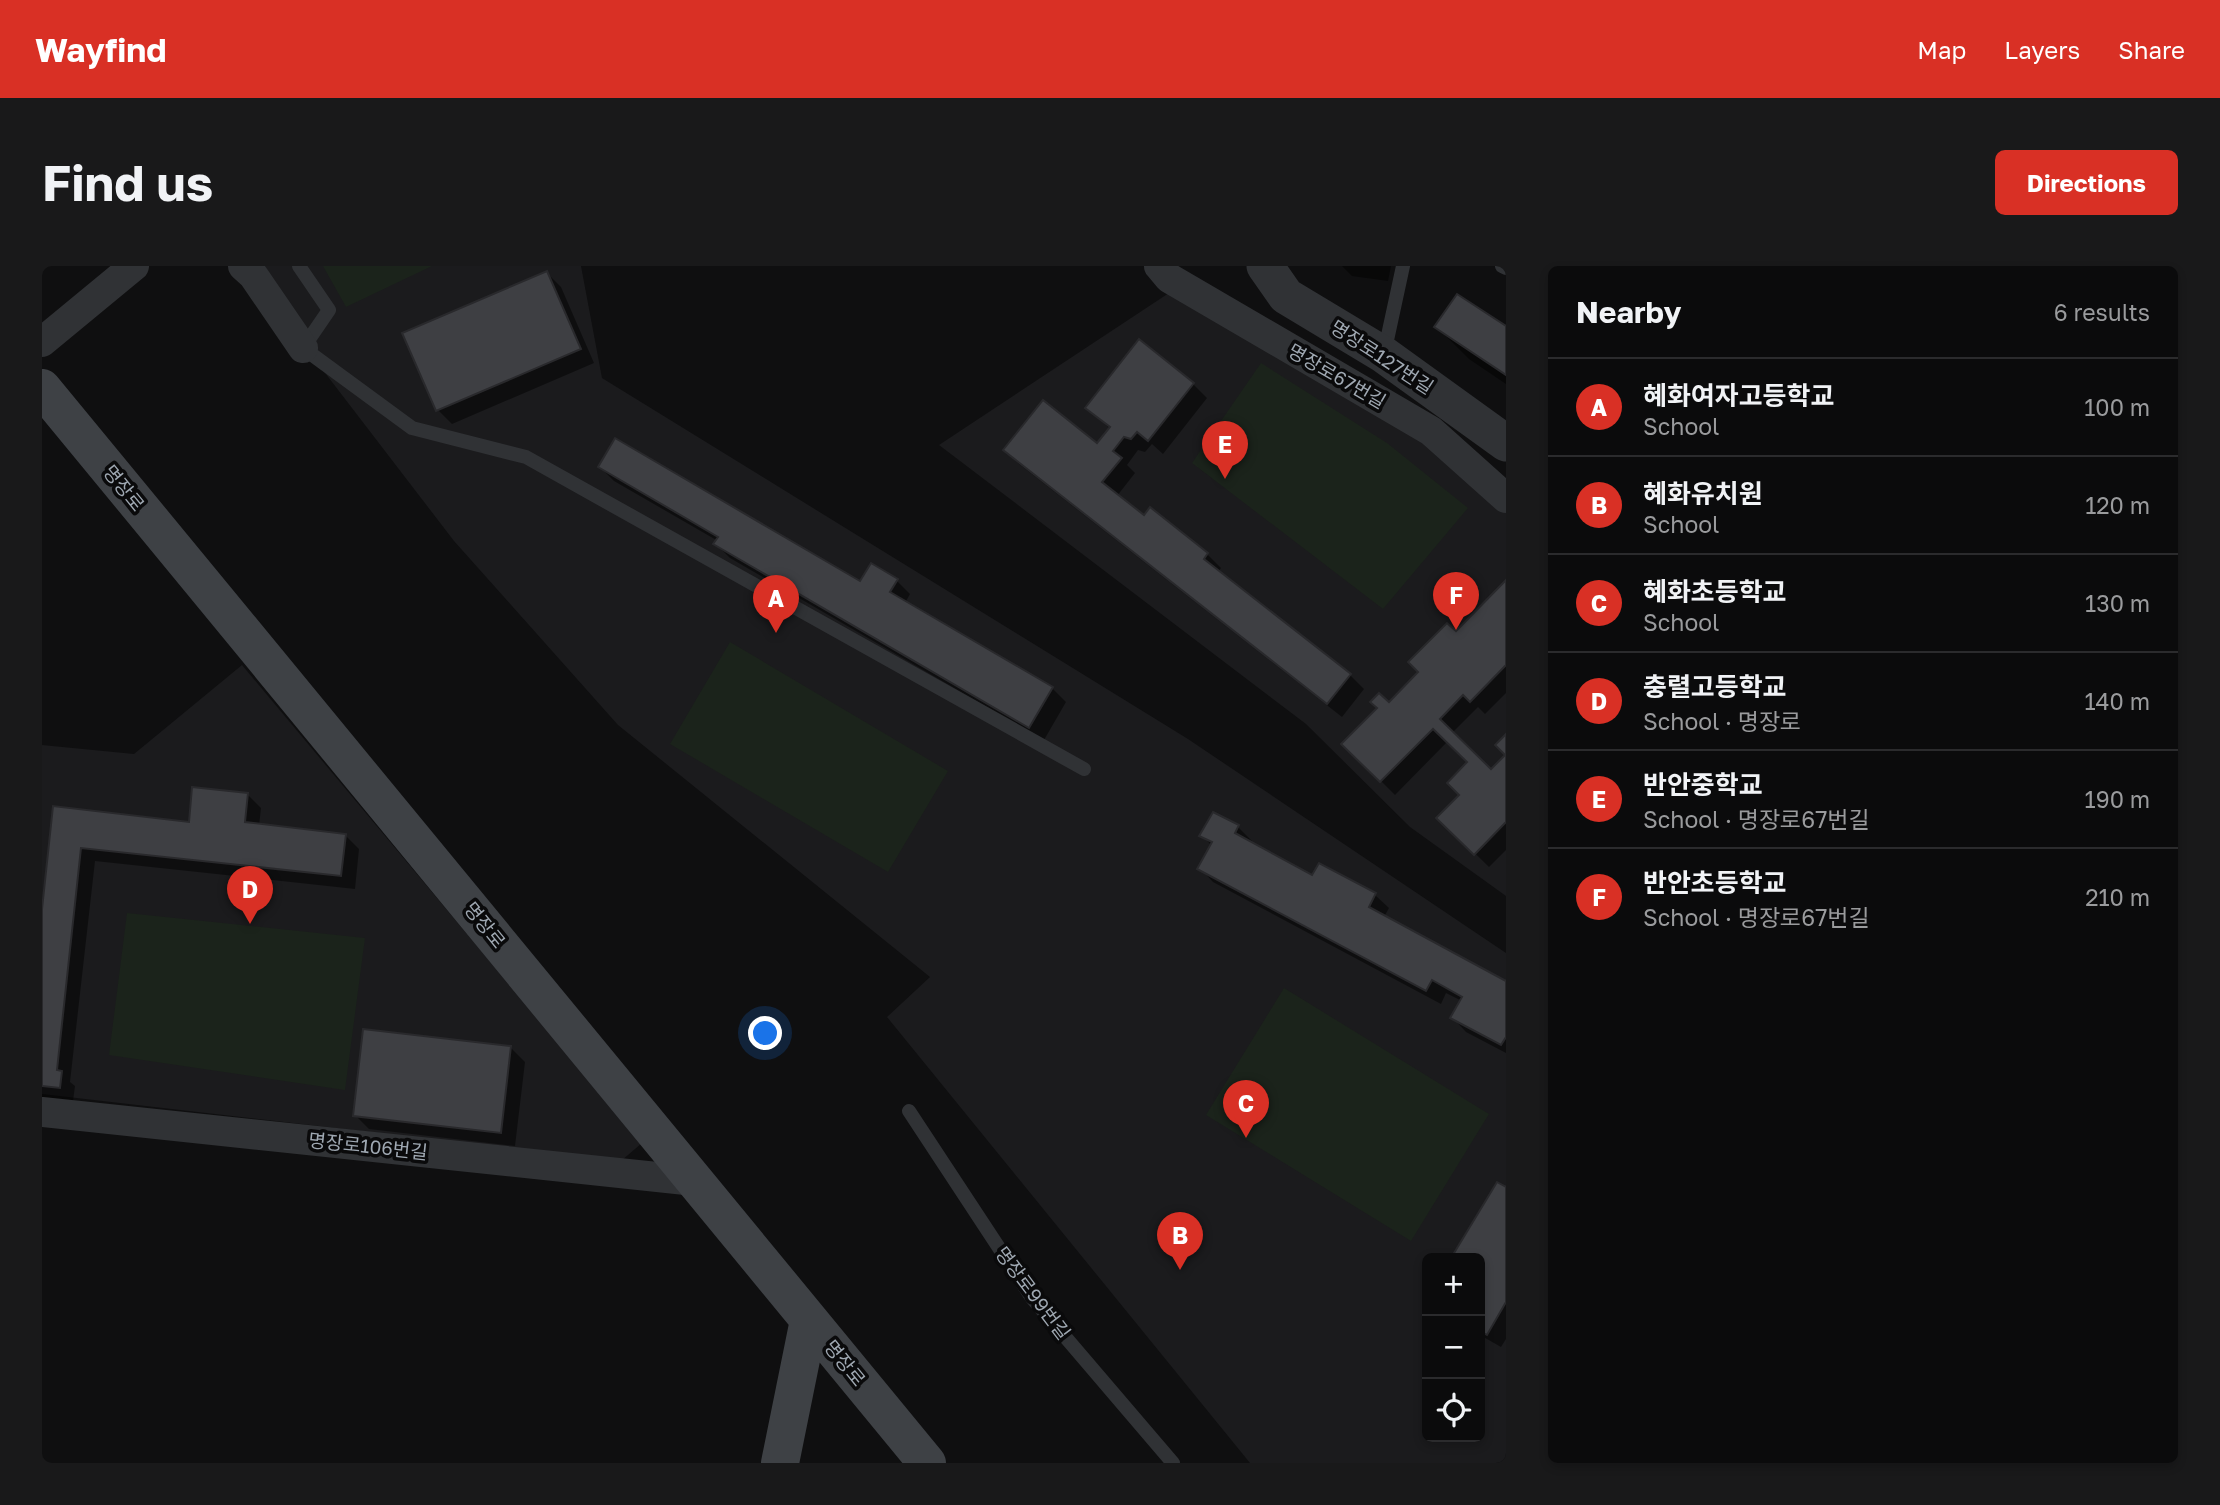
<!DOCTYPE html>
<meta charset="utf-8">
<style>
:root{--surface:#0b0b0c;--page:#19191a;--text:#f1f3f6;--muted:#9a9b9d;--line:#2b2b2d;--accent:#d93025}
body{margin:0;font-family:"Golos Text","Noto Sans KR",sans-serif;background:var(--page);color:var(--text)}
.controls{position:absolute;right:21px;bottom:21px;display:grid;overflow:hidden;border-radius:10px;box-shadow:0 4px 10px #0003}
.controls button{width:63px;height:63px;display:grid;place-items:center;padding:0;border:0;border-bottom:2px solid var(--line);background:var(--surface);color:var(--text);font:35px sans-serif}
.you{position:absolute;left:724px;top:768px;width:24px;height:24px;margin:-18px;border:5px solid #fff;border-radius:50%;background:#1a73e8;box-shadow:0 0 0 10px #1a73e833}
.badge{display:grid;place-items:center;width:46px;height:46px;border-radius:50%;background:var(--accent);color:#fff;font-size:23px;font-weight:700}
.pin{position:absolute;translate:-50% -58px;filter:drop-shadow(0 2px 4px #0008)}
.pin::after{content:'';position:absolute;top:37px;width:24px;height:21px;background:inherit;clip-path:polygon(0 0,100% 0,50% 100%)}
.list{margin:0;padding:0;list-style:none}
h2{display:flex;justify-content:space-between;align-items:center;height:91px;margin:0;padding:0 28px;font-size:30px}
h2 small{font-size:23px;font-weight:400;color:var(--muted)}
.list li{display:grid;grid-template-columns:46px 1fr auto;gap:21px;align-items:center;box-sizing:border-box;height:98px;padding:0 28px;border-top:2px solid var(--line)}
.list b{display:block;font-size:26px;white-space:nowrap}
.list p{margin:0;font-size:23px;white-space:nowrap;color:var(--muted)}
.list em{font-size:23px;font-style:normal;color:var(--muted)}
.icon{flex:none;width:38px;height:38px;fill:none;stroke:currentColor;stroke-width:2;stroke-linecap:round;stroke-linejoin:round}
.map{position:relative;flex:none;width:1464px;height:1197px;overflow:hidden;border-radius:10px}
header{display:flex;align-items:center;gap:42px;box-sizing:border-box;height:98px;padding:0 35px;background:var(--accent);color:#fff}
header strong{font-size:33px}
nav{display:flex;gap:38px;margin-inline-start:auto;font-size:24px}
.intro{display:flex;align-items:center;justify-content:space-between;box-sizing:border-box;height:168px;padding:0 42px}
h1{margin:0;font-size:49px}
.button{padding:18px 32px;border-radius:10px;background:var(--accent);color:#fff;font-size:24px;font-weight:700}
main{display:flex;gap:42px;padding:0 42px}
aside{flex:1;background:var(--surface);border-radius:10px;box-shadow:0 4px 10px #0003}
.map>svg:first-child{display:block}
</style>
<header>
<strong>Wayfind</strong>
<nav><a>Map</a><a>Layers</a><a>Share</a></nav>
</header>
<div class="intro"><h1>Find us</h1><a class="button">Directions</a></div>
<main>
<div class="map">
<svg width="1464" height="1197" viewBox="0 0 1464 1197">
<rect width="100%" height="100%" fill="#0f0f10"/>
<!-- built -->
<path fill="#1b1b1d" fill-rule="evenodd" d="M 223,0 L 539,0 L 560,112 L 1146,473 L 1464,687 L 1464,1197 L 1208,1197 L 845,751 L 888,711 L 576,459 L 412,275 L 267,86 ZM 1385,992 L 1438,992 L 1438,1171 L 1385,1171 Z
M 1130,25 L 1367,163 L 1464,247 L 1464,630 L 1368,561 L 1264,458 L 897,179 Z
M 200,399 L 600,877 L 579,895 L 0,828 L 0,479 L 92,488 Z"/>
<!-- green -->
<path fill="#1b231b" d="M 281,0 L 390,0 L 304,41 Z
M 1219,97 L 1345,177 L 1426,242 L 1341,343 L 1150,197 Z
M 688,376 L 906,505 L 846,606 L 628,478 Z
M 85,647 L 323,672 L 303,824 L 67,789 Z
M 1242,722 L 1447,848 L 1369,975 L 1164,849 Z"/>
<!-- shadow -->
<path fill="#0007" d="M 1300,0 L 1349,0 L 1346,15 L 1310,10 Z
M 505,7 L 519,21 L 552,97 L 410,158 L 396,144 L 363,68 Z
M 1416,30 L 1464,63 L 1464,118 L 1427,93 L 1395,61 Z
M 1097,76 L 1151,118 L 1165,132 L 1121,188 L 1110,178 L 1103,186 L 1096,184 L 1085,199 L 1093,207 L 1075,230 L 1102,251 L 1165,288 L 1179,302 L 1176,306 L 1308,409 L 1322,423 L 1300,451 L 977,198 L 963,184 L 1055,179 L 1068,163 L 1045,141 Z
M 558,201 L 819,317 L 854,314 L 868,328 L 863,337 L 1010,422 L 1024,436 L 1002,474 L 688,292 L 674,278 L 676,275 L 572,215 Z
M 1464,317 L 1464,427 L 1443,448 L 1436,441 L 1410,467 L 1449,505 L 1464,490 L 1464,584 L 1447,601 L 1397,552 L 1419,529 L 1427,497 L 1406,475 L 1353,529 L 1302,478 L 1347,438 Z
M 205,528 L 219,542 L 217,560 L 303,569 L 317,583 L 313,623 L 53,595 L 28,816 L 33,820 L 31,835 L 0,832 L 0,658 L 13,542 L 149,558 Z
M 1196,561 L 1210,575 L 1208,577 L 1271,611 L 1333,629 L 1347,642 L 1342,651 L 1464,716 L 1464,787 L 1424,766 L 1411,752 L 1420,735 L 1404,727 L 1399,738 L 1171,616 L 1158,602 L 1170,580 L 1160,569 Z
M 469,782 L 483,796 L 473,880 L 327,863 L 313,849 Z
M 1455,918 L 1464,923 L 1464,1073 L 1459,1081 L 1438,1069 L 1438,992 L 1411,992 Z"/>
<!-- building -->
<path fill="#3e3f43" stroke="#29292c" stroke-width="2" d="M 505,5 L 539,83 L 394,145 L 360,67 Z
M 1415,28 L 1464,60 L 1464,109 L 1392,61 Z
M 1097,73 L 1152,117 L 1106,175 L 1095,166 L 1089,173 L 1082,171 L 1071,185 L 1080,192 L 1060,216 L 1102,249 L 1108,241 L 1166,287 L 1162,293 L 1309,408 L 1285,438 L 961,184 L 1001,134 L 1055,177 L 1068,161 L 1043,142 Z
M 573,172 L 818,315 L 829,297 L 856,313 L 848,326 L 1011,421 L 987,462 L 671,278 L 676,271 L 556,201 Z
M 1464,314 L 1464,399 L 1428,436 L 1421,429 L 1398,453 L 1449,503 L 1463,489 L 1453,479 L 1464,468 L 1464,556 L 1432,589 L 1394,552 L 1417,529 L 1405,517 L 1425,496 L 1391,463 L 1338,516 L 1299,478 L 1335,442 L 1328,436 L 1337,427 L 1347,436 L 1376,406 L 1366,396 L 1405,357 L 1414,365 Z
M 150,521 L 206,527 L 203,556 L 304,568 L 299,610 L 39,582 L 15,804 L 20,805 L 18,822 L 0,820 L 0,643 L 11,540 L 147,556 Z
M 1171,546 L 1197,559 L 1193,567 L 1270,609 L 1277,597 L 1334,627 L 1327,641 L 1464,715 L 1464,771 L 1459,779 L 1408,752 L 1420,731 L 1390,714 L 1384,725 L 1155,603 L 1170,576 L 1157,570 Z
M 321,763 L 469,780 L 459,867 L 311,850 Z
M 1455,916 L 1464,921 L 1464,1036 L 1445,1069 L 1438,1065 L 1438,992 L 1409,992 Z"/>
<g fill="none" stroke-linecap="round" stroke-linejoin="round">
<!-- service -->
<path stroke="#303235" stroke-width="14" d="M 257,0 L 287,44 L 261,82 L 370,162 L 484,191 L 1042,503
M 1460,0 L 1464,2
M 1342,88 L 1361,0
M 867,845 L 990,1032 L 1131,1197"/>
<!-- minor -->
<path stroke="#303235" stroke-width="30" d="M 201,0 L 211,9 L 261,82
M 1117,0 L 1127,12 L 1389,165 L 1464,232
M 0,76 L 92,0
M 0,846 L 653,915"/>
<!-- tertiary -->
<path stroke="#303235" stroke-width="37" d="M 1223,0 L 1244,30 L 1342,89 L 1464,177"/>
<!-- secondary -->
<path stroke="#3e4145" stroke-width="38" d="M 0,122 L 885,1197
M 738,1197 L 767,1054"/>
</g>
<g text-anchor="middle" stroke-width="7" stroke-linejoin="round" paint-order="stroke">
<!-- street labels -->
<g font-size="19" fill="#9fa8b2" stroke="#0a0a0b">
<text transform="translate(1340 91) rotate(33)" y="7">명장로127번길</text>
<text transform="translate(1295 110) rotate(30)" y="7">명장로67번길</text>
<text transform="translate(82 222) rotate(51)" y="7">명장로</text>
<text transform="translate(443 659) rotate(51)" y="7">명장로</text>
<text transform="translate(326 880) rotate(6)" y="7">명장로106번길</text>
<text transform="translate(991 1027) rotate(53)" y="7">명장로99번길</text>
<text transform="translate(803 1097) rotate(51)" y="7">명장로</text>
</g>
</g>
</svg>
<div class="controls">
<button>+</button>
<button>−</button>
<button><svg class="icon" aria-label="locate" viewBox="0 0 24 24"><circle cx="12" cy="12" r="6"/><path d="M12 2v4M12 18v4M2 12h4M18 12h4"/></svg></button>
</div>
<div class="you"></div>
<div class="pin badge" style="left:734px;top:367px">A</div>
<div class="pin badge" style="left:1138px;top:1004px">B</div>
<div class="pin badge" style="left:1204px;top:872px">C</div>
<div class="pin badge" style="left:208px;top:658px">D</div>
<div class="pin badge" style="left:1183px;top:213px">E</div>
<div class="pin badge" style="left:1414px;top:364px">F</div>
</div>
<aside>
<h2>Nearby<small>6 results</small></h2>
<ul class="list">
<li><span class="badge">A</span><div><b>혜화여자고등학교</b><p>School</p></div><em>100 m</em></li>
<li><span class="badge">B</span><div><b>혜화유치원</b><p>School</p></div><em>120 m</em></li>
<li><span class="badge">C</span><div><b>혜화초등학교</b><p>School</p></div><em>130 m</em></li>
<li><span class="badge">D</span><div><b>충렬고등학교</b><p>School · 명장로</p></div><em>140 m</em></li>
<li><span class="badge">E</span><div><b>반안중학교</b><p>School · 명장로67번길</p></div><em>190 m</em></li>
<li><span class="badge">F</span><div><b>반안초등학교</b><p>School · 명장로67번길</p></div><em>210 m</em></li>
</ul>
</aside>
</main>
